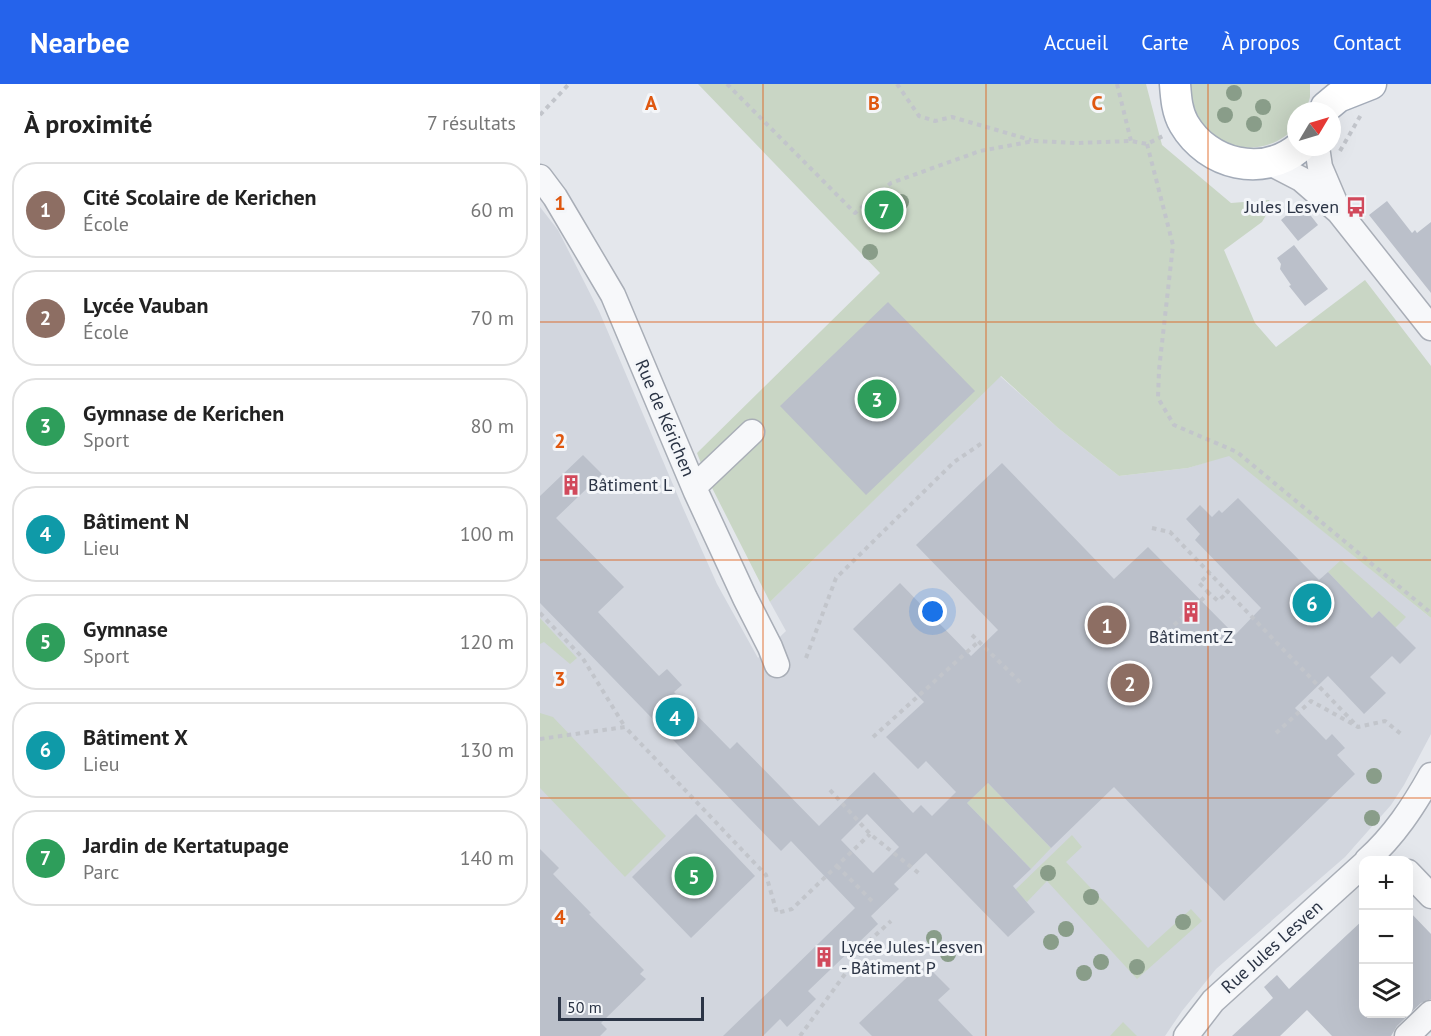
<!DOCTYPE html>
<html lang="fr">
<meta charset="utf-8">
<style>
:root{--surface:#fff;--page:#f2f2f2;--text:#222;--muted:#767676;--line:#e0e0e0;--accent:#2563eb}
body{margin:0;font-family:"PT Sans",sans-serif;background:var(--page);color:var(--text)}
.controls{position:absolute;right:18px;bottom:18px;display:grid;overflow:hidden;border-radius:12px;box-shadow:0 6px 24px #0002}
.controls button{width:54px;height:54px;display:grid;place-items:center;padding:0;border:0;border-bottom:2px solid var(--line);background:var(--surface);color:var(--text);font:30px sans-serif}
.compass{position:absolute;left:747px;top:18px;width:54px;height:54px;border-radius:50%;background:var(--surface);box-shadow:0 6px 24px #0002;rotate:52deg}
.scale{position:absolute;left:18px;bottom:15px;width:146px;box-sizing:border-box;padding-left:6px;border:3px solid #2b3445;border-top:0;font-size:16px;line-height:21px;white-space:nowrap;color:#2b3445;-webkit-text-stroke:4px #f4f6f9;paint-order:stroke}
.you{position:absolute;left:393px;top:528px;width:21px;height:21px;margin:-15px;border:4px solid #fff;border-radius:50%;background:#1a73e8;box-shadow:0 0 0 9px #1a73e833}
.badge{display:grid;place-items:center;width:39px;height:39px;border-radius:50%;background:var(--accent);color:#fff;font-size:20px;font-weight:700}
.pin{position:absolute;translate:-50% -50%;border:3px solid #fff;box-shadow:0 2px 6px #0006}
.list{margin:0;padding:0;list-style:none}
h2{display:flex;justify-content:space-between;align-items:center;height:78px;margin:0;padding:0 24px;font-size:26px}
h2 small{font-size:20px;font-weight:400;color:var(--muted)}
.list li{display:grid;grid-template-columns:39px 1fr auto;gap:18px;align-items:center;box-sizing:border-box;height:96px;margin:0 12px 12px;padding:0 12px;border:2px solid var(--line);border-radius:24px}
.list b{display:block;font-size:22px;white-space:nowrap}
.list p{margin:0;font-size:20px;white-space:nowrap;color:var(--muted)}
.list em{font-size:20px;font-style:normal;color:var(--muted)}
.icon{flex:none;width:33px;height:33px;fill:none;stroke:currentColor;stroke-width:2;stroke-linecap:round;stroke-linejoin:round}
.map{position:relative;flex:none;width:891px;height:952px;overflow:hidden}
header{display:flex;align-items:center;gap:36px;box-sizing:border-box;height:84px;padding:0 30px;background:var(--accent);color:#fff}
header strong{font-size:28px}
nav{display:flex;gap:33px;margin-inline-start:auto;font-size:21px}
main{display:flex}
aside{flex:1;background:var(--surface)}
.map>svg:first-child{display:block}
</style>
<header>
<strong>Nearbee</strong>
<nav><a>Accueil</a><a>Carte</a><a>À propos</a><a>Contact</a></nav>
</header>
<main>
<aside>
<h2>À proximité<small>7 résultats</small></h2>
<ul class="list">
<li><span class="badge" style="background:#8d6e63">1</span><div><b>Cité Scolaire de Kerichen</b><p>École</p></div><em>60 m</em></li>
<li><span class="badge" style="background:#8d6e63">2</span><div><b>Lycée Vauban</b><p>École</p></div><em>70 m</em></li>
<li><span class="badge" style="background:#2e9e5b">3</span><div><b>Gymnase de Kerichen</b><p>Sport</p></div><em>80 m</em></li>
<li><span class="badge" style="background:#0f9aa8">4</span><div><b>Bâtiment N</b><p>Lieu</p></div><em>100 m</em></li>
<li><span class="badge" style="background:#2e9e5b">5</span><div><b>Gymnase</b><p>Sport</p></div><em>120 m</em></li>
<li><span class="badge" style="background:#0f9aa8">6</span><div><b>Bâtiment X</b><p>Lieu</p></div><em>130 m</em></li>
<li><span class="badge" style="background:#2e9e5b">7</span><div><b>Jardin de Kertatupage</b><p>Parc</p></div><em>140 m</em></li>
</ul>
</aside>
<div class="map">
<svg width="891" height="952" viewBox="0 0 891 952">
<rect width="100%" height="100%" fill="#e4e7ec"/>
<!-- built -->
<path fill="#d2d6de" d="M 0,123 L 18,146 L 59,227 L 143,424 L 177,500 L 218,574 L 246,547 L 230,518 L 460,292 L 518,344 L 579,392 L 648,384 L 689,371 L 891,534 L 891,650 L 864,701 L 851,721 L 805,773 L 676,885 L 642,927 L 625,952 L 0,952 Z"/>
<!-- green -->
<path fill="#c9d6c5" d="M 158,0 L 606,0 L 622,61 L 691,119 L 729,116 L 732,121 L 722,138 L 684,166 L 715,239 L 736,263 L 825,196 L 891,282 L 891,534 L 689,372 L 648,384 L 579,392 L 518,344 L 461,292 L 230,518 L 166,392 L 157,369 L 340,189 Z
M 651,0 L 770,0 L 770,13 L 766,27 L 756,27 L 756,43 C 715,85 650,59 651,0 Z
M 801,476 L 866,533 L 855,544 L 839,527 L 832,534 L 788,488 Z
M 0,534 L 37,574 L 30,580 L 4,558 L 0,560 Z
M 0,629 L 13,633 L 126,752 L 85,793 L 0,704 Z
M 448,699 L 511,764 L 491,785 L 427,719 Z
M 532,751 L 542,763 L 526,778 L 608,864 L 651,825 L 662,837 L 597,895 L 507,797 L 487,818 L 475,806 Z
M 583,938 L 597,952 L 570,952 Z"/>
<!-- building -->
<path fill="#bbc0ca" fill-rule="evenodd" d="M 847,117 L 872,149 L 875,146 L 877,149 L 891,138 L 891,209 L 829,131 Z
M 761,119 L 778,141 L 758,157 L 741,136 Z
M 754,161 L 788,205 L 765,222 L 749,202 L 751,201 L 740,185 L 741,180 L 737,174 Z
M 348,218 L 435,307 L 326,411 L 240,322 Z
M 43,371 L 62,390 L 16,434 L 84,503 L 58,528 L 119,592 L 127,585 L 142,601 L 134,608 L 190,665 L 197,658 L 279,742 L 334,688 L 373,729 L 381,721 L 392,732 L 416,708 L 386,677 L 378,685 L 346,653 L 384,618 L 313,545 L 360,499 L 431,572 L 458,546 L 376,461 L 462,379 L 574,495 L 608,463 L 695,551 L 721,524 L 655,456 L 660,450 L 646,435 L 660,421 L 672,433 L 679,426 L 682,429 L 698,414 L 779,496 L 788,488 L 832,534 L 839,527 L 876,564 L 860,580 L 852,572 L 830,593 L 846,609 L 824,630 L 788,592 L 755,624 L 786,656 L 792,650 L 805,664 L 797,671 L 815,690 L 684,817 L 574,703 L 511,764 L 448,699 L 427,719 L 491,785 L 473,802 L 495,828 L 468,853 L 386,769 L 354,800 L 359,805 L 331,832 L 338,840 L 268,907 L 276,915 L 247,943 L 240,935 L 223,952 L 183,952 L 315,824 L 251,757 L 241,767 L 0,519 L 0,412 ZM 327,730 L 359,763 L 333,789 L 301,756 Z
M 156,730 L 215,792 L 151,854 L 92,793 Z
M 0,765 L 19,784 L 13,790 L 51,829 L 49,830 L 104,886 L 100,890 L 106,895 L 61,939 L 67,945 L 60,952 L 0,952 Z
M 868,826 L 891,850 L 891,915 L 881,919 L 857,942 L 851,952 L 792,952 L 767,926 L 740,952 L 692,952 L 733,914 L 724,903 L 737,891 L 749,905 L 824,835 L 824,930 L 868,930 Z
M 383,878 L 410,905 L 398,916 L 433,952 L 332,952 L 319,939 Z"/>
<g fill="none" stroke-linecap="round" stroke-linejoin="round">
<!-- minor casing -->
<g stroke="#a9aeb7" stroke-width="27">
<path id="minor" d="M 777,63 L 780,83 L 797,123
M 730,79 L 761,95 L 799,128 L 891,244
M 0,93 L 15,113 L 73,211 L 156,408 L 205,514 L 230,563 L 237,581
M 154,403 L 212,348
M 827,776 C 854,752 873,723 891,691
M 868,788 L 891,812
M 646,952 L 673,917 L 824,780
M 867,952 L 891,929"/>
</g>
<!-- major casing -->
<g stroke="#a3abb8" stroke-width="33">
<path id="major" d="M 635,0 C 636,14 637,28 644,40 C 668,81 723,94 760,63
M 786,23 L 798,13 L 831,0"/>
</g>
<!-- path -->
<path stroke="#c2c5cb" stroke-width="4" stroke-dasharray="4.5 4.5" stroke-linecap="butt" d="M 187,0 L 315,129 L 351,99 L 440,67 L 494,57 L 537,59 L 591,57 L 607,60 L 623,52
M 357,0 L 379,32 L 395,37 L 412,33 L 491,56
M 577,0 L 591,57
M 0,31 L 29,0
M 607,60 L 633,161 L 619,286 L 618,314 L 634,341 L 697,368 L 891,529
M 800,67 L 822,29
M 612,444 L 630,448 L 818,643
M 669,509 L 659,499 L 670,489
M 0,529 L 42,573 L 85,643
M 634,541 L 669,509 L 678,517 L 688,508
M 432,551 L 482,600
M 266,574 L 296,494 L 414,378 L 442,359
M 736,649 L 771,617 L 818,643 L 845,637 L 861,650
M 333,653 L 438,558
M 0,655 L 85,643 L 226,791 L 237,829 L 252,825 L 330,750
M 290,706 L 330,750 L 381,791
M 297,782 L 332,817
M 260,952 L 329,857 L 351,837"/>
<!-- minor -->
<use href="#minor" stroke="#f7f8fa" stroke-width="24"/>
<!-- major -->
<use href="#major" stroke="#fff" stroke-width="30"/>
</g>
<!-- trees -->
<g fill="#899d89">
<circle cx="694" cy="9" r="8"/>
<circle cx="723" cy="23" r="8"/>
<circle cx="685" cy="31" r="8"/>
<circle cx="714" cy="40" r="8"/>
<circle cx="361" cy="118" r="8"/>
<circle cx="330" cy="168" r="8"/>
<circle cx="834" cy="692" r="8"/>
<circle cx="832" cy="734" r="8"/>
<circle cx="508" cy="789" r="8"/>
<circle cx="551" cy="813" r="8"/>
<circle cx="643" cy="838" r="8"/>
<circle cx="526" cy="845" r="8"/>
<circle cx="394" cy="854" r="8"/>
<circle cx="511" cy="858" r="8"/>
<circle cx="408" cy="870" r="8"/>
<circle cx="561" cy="878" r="8"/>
<circle cx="597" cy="883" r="8"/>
<circle cx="544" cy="889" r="8"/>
</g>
<!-- grid -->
<path fill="none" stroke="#df570f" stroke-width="1.5" stroke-opacity="0.55" d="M 223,0 L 223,952M 446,0 L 446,952M 668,0 L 668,952M 0,238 L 891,238M 0,476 L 891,476M 0,714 L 891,714"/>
<!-- icons -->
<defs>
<g id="bus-bare" transform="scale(1.62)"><path d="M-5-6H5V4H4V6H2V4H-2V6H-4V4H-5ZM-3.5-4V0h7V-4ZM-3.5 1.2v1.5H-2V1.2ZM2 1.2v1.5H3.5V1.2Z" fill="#d1495b" stroke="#f4f6f9" stroke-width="2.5" paint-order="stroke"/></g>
<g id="building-bare" transform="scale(1.62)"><path d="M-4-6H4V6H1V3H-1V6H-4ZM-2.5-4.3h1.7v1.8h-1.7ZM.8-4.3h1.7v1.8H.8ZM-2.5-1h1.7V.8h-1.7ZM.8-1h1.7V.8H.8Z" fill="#d1495b" stroke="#f4f6f9" stroke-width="2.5" paint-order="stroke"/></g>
</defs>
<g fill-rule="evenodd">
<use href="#bus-bare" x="816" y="123"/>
<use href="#building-bare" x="31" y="401"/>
<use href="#building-bare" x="651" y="528"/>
<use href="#building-bare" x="284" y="873"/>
</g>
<g text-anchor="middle" stroke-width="6" stroke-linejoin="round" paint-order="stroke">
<!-- poi labels -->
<g font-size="18" fill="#2b3445" stroke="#f4f6f9" text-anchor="start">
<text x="799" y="129" text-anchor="end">Jules Lesven</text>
<text x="48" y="407">Bâtiment L</text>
<text x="651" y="559" text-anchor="middle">Bâtiment Z</text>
<text x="301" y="869">Lycée Jules-Lesven<tspan x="301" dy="21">- Bâtiment P</tspan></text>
</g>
<!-- street labels -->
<g font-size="18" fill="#2b3445" stroke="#f4f6f9">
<text transform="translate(125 334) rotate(67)" y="6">Rue de Kérichen</text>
<text transform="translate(732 863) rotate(-42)" y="6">Rue Jules Lesven</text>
</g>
</g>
<g font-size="20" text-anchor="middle" font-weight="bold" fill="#df570f" stroke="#f4f6f9" stroke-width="6" stroke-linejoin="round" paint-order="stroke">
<text x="111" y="26">A</text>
<text x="334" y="26">B</text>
<text x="557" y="26">C</text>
<text x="20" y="126">1</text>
<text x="20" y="364">2</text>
<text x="20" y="602">3</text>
<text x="20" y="840">4</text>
</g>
</svg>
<div class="controls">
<button>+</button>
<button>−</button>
<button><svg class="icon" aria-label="layers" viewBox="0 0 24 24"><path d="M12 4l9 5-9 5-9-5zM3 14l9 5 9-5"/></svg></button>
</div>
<svg class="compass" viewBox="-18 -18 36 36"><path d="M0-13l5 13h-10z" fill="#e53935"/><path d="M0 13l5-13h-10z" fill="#767676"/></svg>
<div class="scale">50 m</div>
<div class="you"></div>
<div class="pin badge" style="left:567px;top:541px;background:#8d6e63">1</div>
<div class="pin badge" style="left:590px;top:599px;background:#8d6e63">2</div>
<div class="pin badge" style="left:337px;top:315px;background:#2e9e5b">3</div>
<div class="pin badge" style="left:135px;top:633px;background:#0f9aa8">4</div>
<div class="pin badge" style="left:154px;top:792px;background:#2e9e5b">5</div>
<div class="pin badge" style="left:772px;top:519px;background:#0f9aa8">6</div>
<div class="pin badge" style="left:344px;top:126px;background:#2e9e5b">7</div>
</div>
</main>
